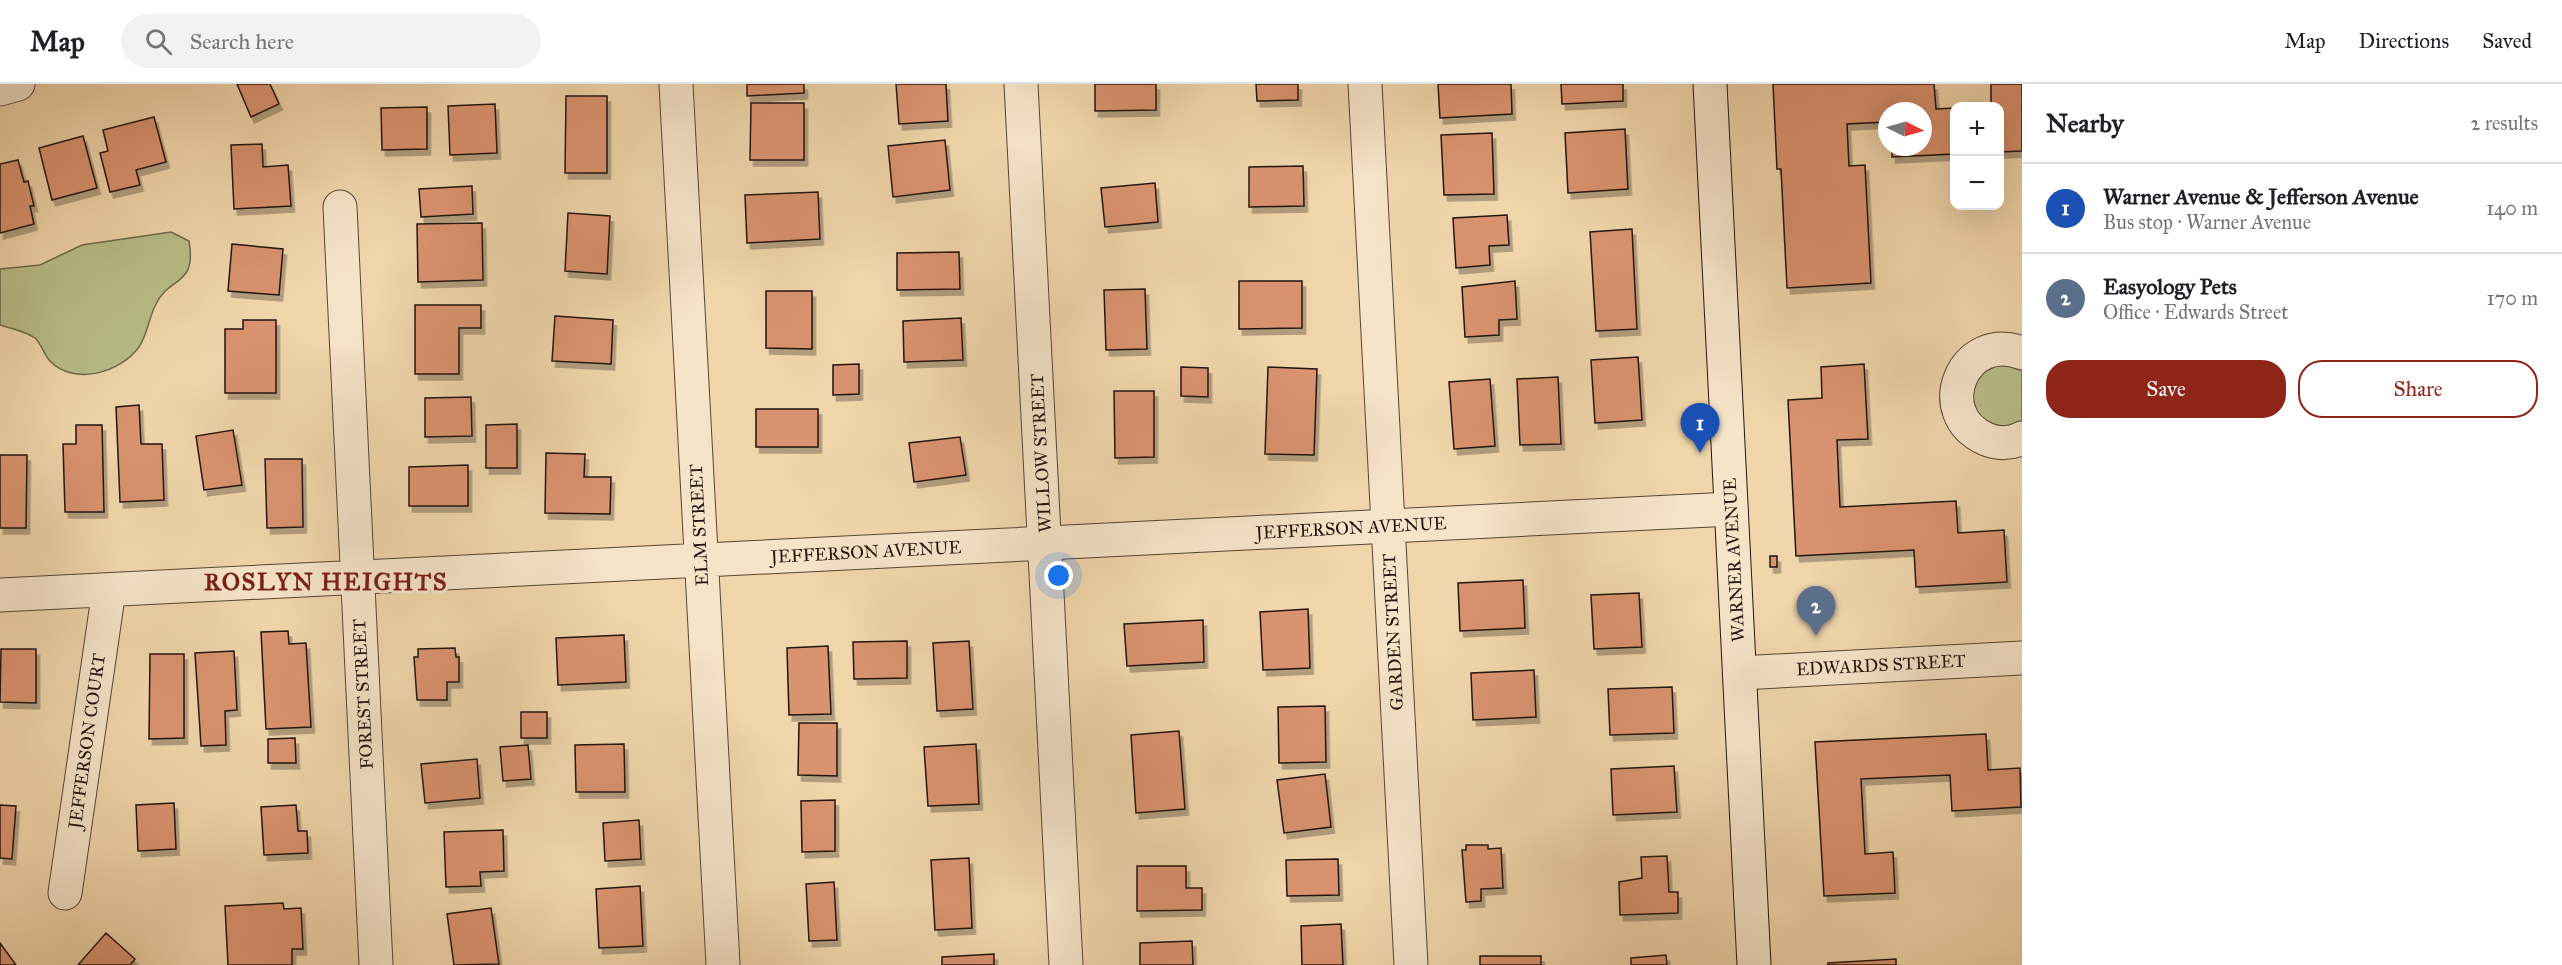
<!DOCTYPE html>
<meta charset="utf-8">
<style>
:root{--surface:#fff;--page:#f2f2f2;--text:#202124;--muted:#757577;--line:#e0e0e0;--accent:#8f2418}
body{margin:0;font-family:"IM FELL Great Primer",serif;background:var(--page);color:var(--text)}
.controls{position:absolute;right:18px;top:18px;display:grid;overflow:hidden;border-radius:12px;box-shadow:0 6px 24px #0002}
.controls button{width:54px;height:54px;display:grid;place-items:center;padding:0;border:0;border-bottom:2px solid var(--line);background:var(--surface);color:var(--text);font:30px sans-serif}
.compass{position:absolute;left:1878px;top:18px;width:54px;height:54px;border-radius:50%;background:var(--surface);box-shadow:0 6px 24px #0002;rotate:95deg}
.you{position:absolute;left:1059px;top:492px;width:21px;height:21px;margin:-15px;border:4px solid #fff;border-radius:50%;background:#1a73e8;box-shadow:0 0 0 9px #1a73e833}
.badge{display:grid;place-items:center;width:39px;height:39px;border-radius:50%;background:var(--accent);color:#fff;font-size:20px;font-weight:700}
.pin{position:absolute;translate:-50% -50px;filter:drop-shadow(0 2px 3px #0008)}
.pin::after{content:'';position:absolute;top:32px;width:21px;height:18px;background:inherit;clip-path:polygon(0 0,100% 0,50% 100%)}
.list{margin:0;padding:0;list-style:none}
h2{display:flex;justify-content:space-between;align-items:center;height:78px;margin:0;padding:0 24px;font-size:26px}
h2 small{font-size:20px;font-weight:400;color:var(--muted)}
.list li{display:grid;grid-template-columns:39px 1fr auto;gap:18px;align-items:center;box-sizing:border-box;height:90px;padding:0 24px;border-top:2px solid var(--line)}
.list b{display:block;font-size:22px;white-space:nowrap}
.list p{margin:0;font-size:20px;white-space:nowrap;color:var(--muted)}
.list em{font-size:20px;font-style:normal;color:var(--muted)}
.actions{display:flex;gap:12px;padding:18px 24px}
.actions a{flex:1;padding:14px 0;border:2px solid var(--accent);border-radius:24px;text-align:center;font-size:21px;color:var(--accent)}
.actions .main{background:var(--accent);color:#fff}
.icon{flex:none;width:33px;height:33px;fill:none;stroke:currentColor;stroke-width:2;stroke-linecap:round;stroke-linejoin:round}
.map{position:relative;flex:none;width:2022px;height:881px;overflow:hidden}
header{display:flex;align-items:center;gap:36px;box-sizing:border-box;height:84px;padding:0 30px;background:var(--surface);border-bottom:2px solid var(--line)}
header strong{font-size:28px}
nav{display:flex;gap:33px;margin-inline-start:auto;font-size:21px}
.search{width:420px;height:54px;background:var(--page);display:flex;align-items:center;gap:15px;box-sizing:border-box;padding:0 21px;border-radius:33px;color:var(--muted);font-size:22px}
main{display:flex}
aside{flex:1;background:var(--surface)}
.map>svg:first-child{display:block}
</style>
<header>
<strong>Map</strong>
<div class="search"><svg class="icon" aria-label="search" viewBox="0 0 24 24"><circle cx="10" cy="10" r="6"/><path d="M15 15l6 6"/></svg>Search here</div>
<nav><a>Map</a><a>Directions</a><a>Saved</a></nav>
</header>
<main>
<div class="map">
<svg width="2022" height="881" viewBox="0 0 2022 881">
<defs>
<filter id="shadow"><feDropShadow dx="3.5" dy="6" stdDeviation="0" flood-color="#0004"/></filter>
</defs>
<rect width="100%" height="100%" fill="#f1d6ac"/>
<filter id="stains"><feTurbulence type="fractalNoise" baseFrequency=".00333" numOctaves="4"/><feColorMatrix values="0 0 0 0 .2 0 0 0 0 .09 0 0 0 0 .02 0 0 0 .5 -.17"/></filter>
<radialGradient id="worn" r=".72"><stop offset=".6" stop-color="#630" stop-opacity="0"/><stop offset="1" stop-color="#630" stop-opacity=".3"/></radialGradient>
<!-- green -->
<path fill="#b9be8a" stroke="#6e6a4c" stroke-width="1.5" d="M 171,148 L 189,157 C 197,203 169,192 156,220 C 149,233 147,252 139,263 C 120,289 74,302 50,277 C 44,271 41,259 35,254 C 27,248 10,244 0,241 L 0,185 L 40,181 L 82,161 Z
M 2022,269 L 2022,354 L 1990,357 L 1958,301 Z"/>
<!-- building -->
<path fill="#da9370" stroke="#22150f" stroke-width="1.5" filter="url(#shadow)" d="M 237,0 L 270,0 L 279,20 L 251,33 Z
M 747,0 L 804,0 L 804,9 L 747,12 Z
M 896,0 L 946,0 L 948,37 L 899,40 Z
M 1095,0 L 1156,0 L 1156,26 L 1095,27 Z
M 1256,0 L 1298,0 L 1298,16 L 1257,17 Z
M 1438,0 L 1511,0 L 1512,30 L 1440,34 Z
M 1561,0 L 1623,0 L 1623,17 L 1562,20 Z
M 1773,0 L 1934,0 L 1936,25 L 1954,24 L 1954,70 L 1892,73 L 1892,63 L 1923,63 L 1923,27 L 1887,27 L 1887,38 L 1847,40 L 1849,82 L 1865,81 L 1871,199 L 1787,204 L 1781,85 L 1777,85 Z
M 1991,0 L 2022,0 L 2022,67 L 2000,68 L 2000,22 L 1991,22 Z
M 566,12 L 607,12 L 607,89 L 565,89 Z
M 751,19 L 804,19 L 804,76 L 750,76 Z
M 495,20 L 497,69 L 450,71 L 448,22 Z
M 427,23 L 427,65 L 382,66 L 381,24 Z
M 154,33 L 166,78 L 136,86 L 140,101 L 110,108 L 100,69 L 108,67 L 103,46 Z
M 1625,45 L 1628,105 L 1568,109 L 1565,49 Z
M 1492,49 L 1494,110 L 1444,111 L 1441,51 Z
M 83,52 L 97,104 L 52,116 L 39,64 Z
M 945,56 L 950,106 L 893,113 L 888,62 Z
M 262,60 L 263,83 L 288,81 L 291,122 L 234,125 L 231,61 Z
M 18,76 L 24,98 L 28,97 L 34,122 L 30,122 L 34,140 L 0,149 L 0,80 Z
M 1303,82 L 1304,122 L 1249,123 L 1249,83 Z
M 1155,99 L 1158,138 L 1105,143 L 1101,104 Z
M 472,102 L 473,130 L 421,133 L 419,105 Z
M 818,108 L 820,155 L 747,159 L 745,111 Z
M 568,129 L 610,132 L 607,190 L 565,187 Z
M 1507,131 L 1509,161 L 1489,162 L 1490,181 L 1456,184 L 1453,134 Z
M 482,139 L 483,196 L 418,198 L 417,140 Z
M 1632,145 L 1637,245 L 1596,247 L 1590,148 Z
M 232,160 L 283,165 L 279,211 L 228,207 Z
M 959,168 L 960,205 L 897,206 L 897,169 Z
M 1239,197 L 1302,197 L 1302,244 L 1239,245 Z
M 1515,197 L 1517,235 L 1499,236 L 1499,251 L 1465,253 L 1462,203 Z
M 1145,205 L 1147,265 L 1106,266 L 1104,206 Z
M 766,207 L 812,207 L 812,265 L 766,264 Z
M 415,221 L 481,221 L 481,244 L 459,244 L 459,290 L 415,290 Z
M 555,232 L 613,236 L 611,280 L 552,277 Z
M 961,234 L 963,276 L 904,278 L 903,237 Z
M 243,236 L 276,236 L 276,309 L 225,309 L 225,245 L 243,245 Z
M 1638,273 L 1642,336 L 1595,339 L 1591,276 Z
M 859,280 L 859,310 L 833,311 L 833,281 Z
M 1864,280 L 1868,355 L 1837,356 L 1840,423 L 1956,417 L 1958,449 L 2004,446 L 2007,498 L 1916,503 L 1914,466 L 1796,472 L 1788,316 L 1822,314 L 1821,283 Z
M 1181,283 L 1208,284 L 1208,313 L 1181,312 Z
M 1268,283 L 1317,285 L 1314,371 L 1265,370 Z
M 1558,293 L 1561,360 L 1520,361 L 1517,295 Z
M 1490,295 L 1495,362 L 1454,365 L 1449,298 Z
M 1114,307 L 1154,307 L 1154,373 L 1115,374 Z
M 471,313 L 472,352 L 425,353 L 425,314 Z
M 139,321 L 141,360 L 162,360 L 164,416 L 120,418 L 116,323 Z
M 756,325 L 818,325 L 818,363 L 756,363 Z
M 517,340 L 517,384 L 486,384 L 486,341 Z
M 76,341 L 102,341 L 104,428 L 65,428 L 63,360 L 76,360 Z
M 233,346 L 242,401 L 204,406 L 196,352 Z
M 960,353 L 966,391 L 914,398 L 909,359 Z
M 546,369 L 585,370 L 584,393 L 611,393 L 610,430 L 545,429 Z
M 0,371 L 27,371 L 26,444 L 0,444 Z
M 265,375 L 302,375 L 303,443 L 267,444 Z
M 468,381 L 468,422 L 409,422 L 409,383 Z
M 1770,472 L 1777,472 L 1777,483 L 1770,483 Z
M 1523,496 L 1525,544 L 1460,547 L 1458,499 Z
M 1639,509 L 1642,563 L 1594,565 L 1591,511 Z
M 1308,525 L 1310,584 L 1263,586 L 1260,528 Z
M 1203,536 L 1204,578 L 1127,582 L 1124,540 Z
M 288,547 L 289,560 L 306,559 L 311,643 L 266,645 L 261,548 Z
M 624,551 L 626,598 L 558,601 L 556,554 Z
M 907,557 L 907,594 L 854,595 L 853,558 Z
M 969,557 L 973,625 L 937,627 L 933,559 Z
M 828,562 L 831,630 L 789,631 L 787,564 Z
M 455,564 L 456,573 L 459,573 L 459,598 L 447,598 L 447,616 L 417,616 L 414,573 L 418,573 L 418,565 Z
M 1,565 L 36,565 L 36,619 L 0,618 Z
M 234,567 L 237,626 L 225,627 L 226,661 L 201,662 L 195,569 Z
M 150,570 L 184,570 L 184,654 L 149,655 Z
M 1534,586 L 1536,633 L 1473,636 L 1471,589 Z
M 1672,603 L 1674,649 L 1610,651 L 1608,605 Z
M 1325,622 L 1326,678 L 1279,679 L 1278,623 Z
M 521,628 L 547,628 L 547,654 L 521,654 Z
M 799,639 L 837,639 L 837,692 L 798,691 Z
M 1179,647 L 1185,725 L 1136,729 L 1131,651 Z
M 1986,650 L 1988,686 L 2020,684 L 2021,723 L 1952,727 L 1950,691 L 1861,695 L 1865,770 L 1893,768 L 1895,809 L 1824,812 L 1815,658 Z
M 295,654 L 296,679 L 268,679 L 268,655 Z
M 624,660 L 625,708 L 576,708 L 575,661 Z
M 976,660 L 979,720 L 928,722 L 924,663 Z
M 528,661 L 531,695 L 503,697 L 500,663 Z
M 477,675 L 480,714 L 425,719 L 421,680 Z
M 1674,682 L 1677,728 L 1613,731 L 1611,685 Z
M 1325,690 L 1331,743 L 1284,749 L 1277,696 Z
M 835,716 L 835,767 L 802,768 L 801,717 Z
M 174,719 L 176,765 L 138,767 L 136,721 Z
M 0,721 L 16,722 L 12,775 L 0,774 Z
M 296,721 L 298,747 L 307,747 L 308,769 L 264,771 L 261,723 Z
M 639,736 L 641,775 L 605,777 L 603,739 Z
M 503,746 L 504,787 L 480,788 L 481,802 L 446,803 L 444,748 Z
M 1466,761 L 1488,761 L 1488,765 L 1501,764 L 1503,804 L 1481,805 L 1481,817 L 1466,818 L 1462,766 L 1466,766 Z
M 1667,772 L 1669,808 L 1678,808 L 1678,829 L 1620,831 L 1619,798 L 1642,794 L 1641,773 Z
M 969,774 L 972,844 L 935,846 L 931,776 Z
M 1338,775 L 1339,811 L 1287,812 L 1286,776 Z
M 1137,782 L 1186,782 L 1186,804 L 1202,804 L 1202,826 L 1137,827 Z
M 834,798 L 837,856 L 809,857 L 806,800 Z
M 640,802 L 643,862 L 599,864 L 596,805 Z
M 283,819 L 284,825 L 301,824 L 303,865 L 292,865 L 292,881 L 228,881 L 225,822 Z
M 491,824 L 499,880 L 454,881 L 447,830 Z
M 1341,840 L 1343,881 L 1302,881 L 1301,842 Z
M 106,849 L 135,875 L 130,881 L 78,881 Z
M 1192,857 L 1193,881 L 1140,881 L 1140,859 Z
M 0,859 L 16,881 L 0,881 Z
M 994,870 L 994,881 L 942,881 L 942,873 Z
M 1666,871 L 1667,881 L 1631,881 L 1631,874 Z
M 1480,872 L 1541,872 L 1541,881 L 1480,881 Z
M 1896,875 L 1896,881 L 1828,881 L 1828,879 Z"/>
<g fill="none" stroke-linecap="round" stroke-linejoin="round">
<!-- street casing -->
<g stroke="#564536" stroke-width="35">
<path id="street" d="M 676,0 L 723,881
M 1021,0 L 1066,881
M 1365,0 L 1411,881
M 0,5 L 18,0
M 340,123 L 376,881
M 2022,269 C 1963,246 1929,330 1986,355 C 1997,360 2011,360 2022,354
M 0,511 L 1731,425
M 1740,589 L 2022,574
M 65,809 L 109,506"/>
</g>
<!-- secondary casing -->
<g stroke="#22150f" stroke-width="35">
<path id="secondary" d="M 1710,0 L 1754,881"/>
</g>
<!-- street -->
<use href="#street" stroke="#f6e4c9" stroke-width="33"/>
<!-- secondary -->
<use href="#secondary" stroke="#f6e4c9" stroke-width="33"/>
</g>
<g text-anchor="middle" stroke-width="6" stroke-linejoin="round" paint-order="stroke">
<!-- street labels -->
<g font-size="18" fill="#22150f" stroke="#f6e4c9">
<text transform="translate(1041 369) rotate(-93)" y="6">WILLOW STREET</text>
<text transform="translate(699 441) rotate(-93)" y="6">ELM STREET</text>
<text transform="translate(1351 444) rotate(-3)" y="6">JEFFERSON AVENUE</text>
<text transform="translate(866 468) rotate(-3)" y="6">JEFFERSON AVENUE</text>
<text transform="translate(1734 476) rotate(-93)" y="6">WARNER AVENUE</text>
<text transform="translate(1393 548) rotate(-93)" y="6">GARDEN STREET</text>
<text transform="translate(1881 581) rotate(-3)" y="6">EDWARDS STREET</text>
<text transform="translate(363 610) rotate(-93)" y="6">FOREST STREET</text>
<text transform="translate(87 657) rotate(-82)" y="6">JEFFERSON COURT</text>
</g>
<!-- district labels -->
<g font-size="24" font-weight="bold" letter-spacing="1.5" fill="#7a1f14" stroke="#f6e4c9">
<text x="326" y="506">ROSLYN HEIGHTS</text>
</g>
</g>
<rect width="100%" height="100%" filter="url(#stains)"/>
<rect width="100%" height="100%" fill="url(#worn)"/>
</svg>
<div class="controls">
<button>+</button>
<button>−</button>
</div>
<svg class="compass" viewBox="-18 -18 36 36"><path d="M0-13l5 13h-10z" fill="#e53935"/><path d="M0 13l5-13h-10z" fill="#757577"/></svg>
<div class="you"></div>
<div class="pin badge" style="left:1700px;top:369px;background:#1a4fb4">1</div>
<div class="pin badge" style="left:1816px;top:552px;background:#5c6f8a">2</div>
</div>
<aside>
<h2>Nearby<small>2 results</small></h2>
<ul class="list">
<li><span class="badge" style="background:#1a4fb4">1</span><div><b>Warner Avenue &amp; Jefferson Avenue</b><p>Bus stop · Warner Avenue</p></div><em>140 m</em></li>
<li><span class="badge" style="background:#5c6f8a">2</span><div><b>Easyology Pets</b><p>Office · Edwards Street</p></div><em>170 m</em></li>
</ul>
<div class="actions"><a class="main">Save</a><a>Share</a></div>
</aside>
</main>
